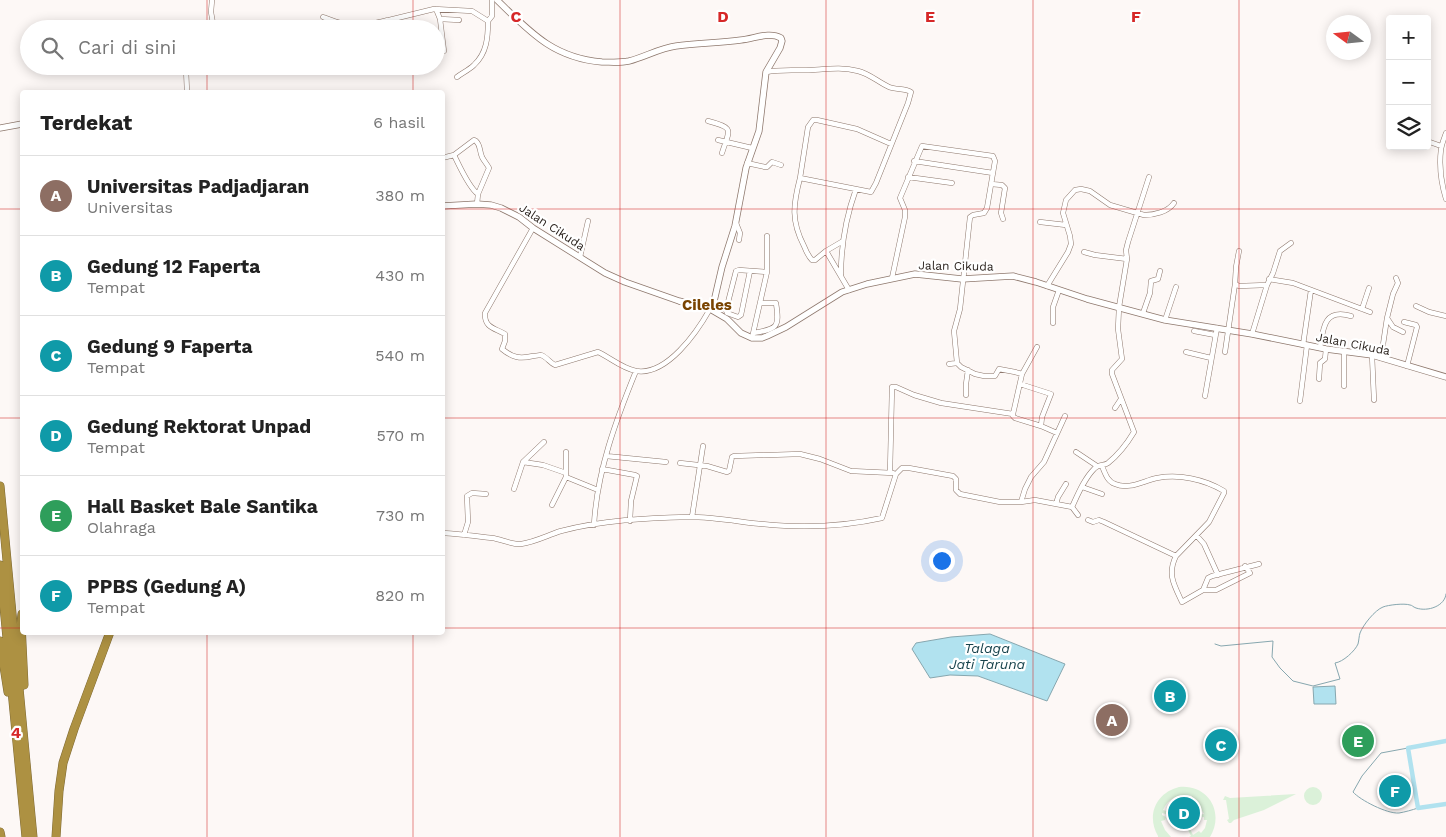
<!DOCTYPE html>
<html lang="id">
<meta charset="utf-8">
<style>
:root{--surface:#fff;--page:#f6f6f6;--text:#222;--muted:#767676;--line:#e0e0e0;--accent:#844a00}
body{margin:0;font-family:"Work Sans",sans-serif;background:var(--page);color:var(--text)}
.controls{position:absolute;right:15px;top:15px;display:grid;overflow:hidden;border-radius:5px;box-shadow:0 2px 12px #0003}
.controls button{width:45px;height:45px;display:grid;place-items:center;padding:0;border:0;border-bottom:1px solid var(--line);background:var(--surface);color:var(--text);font:25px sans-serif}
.compass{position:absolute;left:1326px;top:15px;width:45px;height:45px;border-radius:50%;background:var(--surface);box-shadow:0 2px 12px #0003;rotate:285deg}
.you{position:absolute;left:941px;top:560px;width:18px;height:18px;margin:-12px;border:4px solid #fff;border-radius:50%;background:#1a73e8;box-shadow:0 0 0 8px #1a73e833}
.badge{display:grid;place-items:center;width:32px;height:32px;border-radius:50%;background:var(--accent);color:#fff;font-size:16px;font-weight:700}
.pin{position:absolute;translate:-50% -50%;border:2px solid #fff;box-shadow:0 1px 5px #0006}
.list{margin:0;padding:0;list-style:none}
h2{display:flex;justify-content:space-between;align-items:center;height:65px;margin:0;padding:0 20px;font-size:21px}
h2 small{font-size:16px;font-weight:400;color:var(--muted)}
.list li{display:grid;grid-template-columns:32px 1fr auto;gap:15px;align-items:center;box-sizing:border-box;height:80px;padding:0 20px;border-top:1px solid var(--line)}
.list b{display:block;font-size:19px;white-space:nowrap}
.list p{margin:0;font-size:16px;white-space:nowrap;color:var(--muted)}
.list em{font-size:16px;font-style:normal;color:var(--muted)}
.icon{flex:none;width:28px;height:28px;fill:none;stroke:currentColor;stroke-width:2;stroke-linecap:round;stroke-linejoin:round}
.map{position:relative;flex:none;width:1446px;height:837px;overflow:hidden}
.search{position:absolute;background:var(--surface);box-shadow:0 2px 12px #0003;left:20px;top:20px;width:425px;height:55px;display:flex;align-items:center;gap:12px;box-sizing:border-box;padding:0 18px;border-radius:28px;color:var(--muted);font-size:19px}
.panel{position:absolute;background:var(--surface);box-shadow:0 2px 12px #0003;left:20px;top:90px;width:425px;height:545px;border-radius:5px}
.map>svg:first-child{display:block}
</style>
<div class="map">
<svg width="1446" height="837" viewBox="0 0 1446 837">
<rect width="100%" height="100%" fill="#fdf8f6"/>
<!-- green -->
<path fill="#dbf1d9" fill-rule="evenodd" d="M1304 796a9 9 0 1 1 18 0a9 9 0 1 1-18 0Z
M 1179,787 C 1208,784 1225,812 1210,837 L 1189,837 L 1191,836 L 1188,830 L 1178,828 L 1173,823 L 1172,816 L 1162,813 L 1162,815 L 1166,817 L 1165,820 L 1161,821 L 1165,830 L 1171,837 L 1158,837 L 1158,836 C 1146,815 1156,793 1179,787 ZM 1188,795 L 1192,796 L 1191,801 L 1198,804 L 1204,814 L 1197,815 C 1192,803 1180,803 1173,813 L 1163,810 C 1168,799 1176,795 1188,795 ZM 1204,817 L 1204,820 L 1207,820 L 1205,828 L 1201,833 L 1199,831 L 1193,835 L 1190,829 L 1194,825 L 1197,818 Z
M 1296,794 L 1264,810 L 1234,820 L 1231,823 L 1229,823 L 1227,820 L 1229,819 L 1226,800 L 1223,800 L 1225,796 L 1230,798 Z"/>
<!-- water -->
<path fill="#b1e2ef" stroke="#87a7af" d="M 990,634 L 1065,664 L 1047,701 L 978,676 L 950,675 L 930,678 L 912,649 L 916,643 L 951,637 Z
M 1335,686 L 1336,704 L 1314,704 L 1313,687 Z"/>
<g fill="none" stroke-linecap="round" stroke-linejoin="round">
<!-- stream -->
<path stroke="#87a7af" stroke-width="1" d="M 1215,644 L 1221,646 L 1273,641 L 1272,657 L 1280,668 L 1293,681 L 1313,686 L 1340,679 L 1335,663 C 1343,662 1355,651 1358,644 C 1359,640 1359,636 1360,633 C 1363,625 1375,610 1383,607 C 1388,605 1404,603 1410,605 C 1412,605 1413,607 1416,608 C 1428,612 1445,606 1446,594
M 1408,748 L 1381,753 L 1362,776 L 1353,792 C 1360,800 1387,814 1399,813 C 1405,812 1412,810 1418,808"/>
<!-- canal -->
<path stroke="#b1e2ef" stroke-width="4.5" d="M 1446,741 L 1408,748 L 1418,808 L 1446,804"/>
<!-- street casing -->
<g stroke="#8e786d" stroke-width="5.5">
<path id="street" d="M 212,0 L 211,12 L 214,29
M 436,9 L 440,19 L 444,51
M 323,17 C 336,22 351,28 366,25 C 374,24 381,21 389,20 L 434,9 L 472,11 L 488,21
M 440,19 L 459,20
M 389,20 L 390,29
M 218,68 L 226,66
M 766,72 C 781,69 796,71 812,70 C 828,69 843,67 858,71 C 870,74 878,82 889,87 C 896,90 905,88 911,92 L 908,103 L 876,183 L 871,192 L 800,178 L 808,127 L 813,120 L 817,120 L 857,129 L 891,144
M 457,77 C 462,73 469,70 474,65 C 487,53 488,37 488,21 L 492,16 L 492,0
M 187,92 L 186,69 L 196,67 L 218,68 L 218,66
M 708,121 C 736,128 729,130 722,153
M 1446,133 C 1444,138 1442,144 1441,149 C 1439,166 1441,183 1446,199
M 718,140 L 752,148
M 1427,141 L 1441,146
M 454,155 C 459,165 469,188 478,194 L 477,204
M 442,158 L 454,155 L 474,140 L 476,141 C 481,146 479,150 482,157 C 484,161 487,164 489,168 L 478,194
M 914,161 L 993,173
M 747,163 L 765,167 L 767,167 L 772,162 L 781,165
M 908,177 L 952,183
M 800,178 C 793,205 791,221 804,246 C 806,251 808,256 812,260 L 815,260 L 826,251 L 849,290
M 991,184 L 1002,185 L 1005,188 L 1001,213 L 1003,219
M 1040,222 L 1066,225
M 736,223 L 740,233 L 739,240
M 533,228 L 485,313 C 484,328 495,328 505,334 L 505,341 L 502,349 C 513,358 520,359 533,356 C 535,356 540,355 541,355 C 547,357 550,363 555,365 L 598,352 C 611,358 621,368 636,371 C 667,376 697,332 710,309
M 826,251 L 843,241
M 580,257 L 588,221
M 1127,259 L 1126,250 L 1128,242 L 1149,177
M 750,271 L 741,315 L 738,317 L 727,313 L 726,310 L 736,271 L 739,270 L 767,272
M 841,274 C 841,244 846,217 856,189
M 892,278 L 905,217 L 905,210 L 900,198 L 922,146 L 993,156 L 995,161 L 987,208 L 984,213 L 973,215 L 970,217 L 960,309 L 954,331 L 957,363 L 961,367 L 975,374 L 984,376 L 995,376 L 999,369 L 1015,372 L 1022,374 L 1013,414
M 1269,279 L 1293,283 L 1370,312
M 1235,284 L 1239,286 L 1267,285
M 1047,286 L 1068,252 L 1071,244 L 1070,236 L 1063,213 L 1066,200 L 1075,190 L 1081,189 L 1090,191 L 1110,205 L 1144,215 C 1154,215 1168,212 1174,203
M 1416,306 L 1429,312 L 1446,316
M 1362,309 L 1369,288
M 1143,313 L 1150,293 L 1151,281 L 1158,279 L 1160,271
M 1387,318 L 1393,327 L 1403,332
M 1165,320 L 1176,287
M 1404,322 L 1416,325 L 1417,327 L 1407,366
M 1053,323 L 1053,307 L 1059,290
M 1194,331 L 1215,335
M 753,333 C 777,329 780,328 776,303 L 760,303
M 1252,334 L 1267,285 L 1273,273 L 1280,251 L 1291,243
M 752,338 L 767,272 L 767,236
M 1303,345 L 1311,290
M 1320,348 C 1323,328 1324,308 1351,316
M 1186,352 L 1211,358
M 1225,352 L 1235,284 L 1236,267 L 1239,251
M 1372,355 L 1374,400
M 1381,358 L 1387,318 L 1393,294 L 1398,283 L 1396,278
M 949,364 L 957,363
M 1022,374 L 1037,347
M 1319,379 L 1320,363 L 1325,359 L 1326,349
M 1020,384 L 1051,394 L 1042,417 L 1041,426 L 1057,433
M 1344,386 L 1344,351
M 966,395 L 966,384 L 968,370
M 1205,396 L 1217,328
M 1300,401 L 1307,345
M 1115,408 L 1121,399
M 1076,452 L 1097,466
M 606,456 L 666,462
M 523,462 L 543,465 L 566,473
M 680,463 L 707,466 L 727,472 L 729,471 L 732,457 L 734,456 L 800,454 L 820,459 L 851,471 L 893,473
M 1102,466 C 1105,473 1107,481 1115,484 C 1129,490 1143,481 1157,478 C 1179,474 1204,479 1224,491 L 1224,493 L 1209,522 L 1176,556 C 1167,574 1174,585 1182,602 L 1203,590 L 1216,590 L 1250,573 L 1245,566
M 602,469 L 635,475 L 637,476 L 631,501 L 630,521
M 890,472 L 892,387 L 896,387 L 914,395 L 941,403 L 1013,414 L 1013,416 L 1015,418 L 1041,426
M 566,477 L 598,490
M 1082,487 L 1102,494
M 514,489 L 523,462 L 544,442
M 1021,502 L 1025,489 L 1031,477 L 1044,462 L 1065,416
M 1056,504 L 1058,497 L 1066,484
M 552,505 L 566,477 L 566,452
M 1072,507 C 1078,494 1084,479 1094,469 C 1098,464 1104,466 1108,463 C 1118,455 1128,442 1134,432 L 1112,374 L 1112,370 L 1122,359 L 1118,329 L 1119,307 L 1127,259 L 1095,255 L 1084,252
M 692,517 L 703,446
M 1088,520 L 1093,522 L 1099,520 L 1104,522 L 1176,556
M 594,525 C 597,471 616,420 636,371
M 442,533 C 459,534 475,536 492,538 C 501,539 512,545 521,544 C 535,542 548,535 561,531 C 602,520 647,518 689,517 C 717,517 745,523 772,525 C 809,528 846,526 882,518 L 896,474 L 902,468 L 909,468 L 953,476 L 956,479 L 956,490 L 960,494 L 1000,502 L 1021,502 L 1035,500 L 1072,507 L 1078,515
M 464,535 L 468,522 L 467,496 L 472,493 L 486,494
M 1197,536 L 1204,544 L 1218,575
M 1203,590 L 1208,578 L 1212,576 L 1259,564"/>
</g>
<!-- secondary casing -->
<g stroke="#8e786d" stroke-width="7">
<path id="secondary" d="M 497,0 C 530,32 553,58 602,62 C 611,62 620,63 629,61 C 645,57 660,48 676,46 C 697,43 719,43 741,40 C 754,39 769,31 781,38 L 782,41 L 780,48 L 766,72 L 759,131 L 746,168 L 735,226 L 722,267 L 712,310
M 0,128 L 22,124
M 442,206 L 477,204 L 491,205 L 501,208 L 519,217 L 533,228 L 605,273 L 625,282 L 679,301 L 710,309 L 727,319 L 741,333 L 752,338 L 762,338 L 767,336 L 786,327 L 842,292 L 867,284 L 915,274 L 962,279 L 1013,276 L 1036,282 L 1087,299 L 1165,320 L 1252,334 L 1326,349 L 1372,355 L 1446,377"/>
</g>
<!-- highway casing -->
<g stroke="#7e6934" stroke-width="9">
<path id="highway" d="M 0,486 L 33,837
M 0,565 L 26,837
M 22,614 L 21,623 L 24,685
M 0,641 L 8,692
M 0,832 L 1,837
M 56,837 L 59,791 L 63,763 L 74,729 L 110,632"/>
</g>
<!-- street -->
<use href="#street" stroke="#fff" stroke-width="4.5"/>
<!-- secondary -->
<use href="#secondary" stroke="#fff" stroke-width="5.5"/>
<!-- highway -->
<use href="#highway" stroke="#ad9142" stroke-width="8"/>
</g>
<!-- grid -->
<path fill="none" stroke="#d62828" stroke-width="1" stroke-opacity="0.55" d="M 207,0 L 207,29M 413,0 L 413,29M 620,0 L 620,837M 826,0 L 826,837M 1033,0 L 1033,837M 1239,0 L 1239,837M 207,66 L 207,92M 413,66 L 413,92M 0,209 L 22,209M 442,209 L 1446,209M 0,418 L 22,418M 442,418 L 1446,418M 0,628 L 22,628M 442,628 L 1446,628M 207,632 L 207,837M 413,632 L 413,837"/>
<g text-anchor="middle" stroke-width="4.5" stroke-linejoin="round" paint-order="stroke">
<!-- street labels -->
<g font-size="12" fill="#261e19" stroke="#fff">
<text transform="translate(552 227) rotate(33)" y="4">Jalan Cikuda</text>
<text transform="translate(956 266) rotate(1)" y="4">Jalan Cikuda</text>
<text transform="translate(1353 344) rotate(11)" y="4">Jalan Cikuda</text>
</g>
<!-- water labels -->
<g font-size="14" font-style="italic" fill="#16424c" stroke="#fff">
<text x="987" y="653">Talaga<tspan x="987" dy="16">Jati Taruna</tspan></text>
</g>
<!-- quarter labels -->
<g font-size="15" font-weight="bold" fill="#794402" stroke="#fff">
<text x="707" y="310">Cileles</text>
</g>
</g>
<g font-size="16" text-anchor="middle" font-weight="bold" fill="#d62828" stroke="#fff" stroke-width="4.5" stroke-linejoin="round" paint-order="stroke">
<text x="516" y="22">C</text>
<text x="723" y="22">D</text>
<text x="930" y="22">E</text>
<text x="1136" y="22">F</text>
<text x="16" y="738">4</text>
</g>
</svg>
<div class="controls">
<button>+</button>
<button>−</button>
<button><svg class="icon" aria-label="layers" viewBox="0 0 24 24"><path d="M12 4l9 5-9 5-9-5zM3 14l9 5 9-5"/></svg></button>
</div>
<svg class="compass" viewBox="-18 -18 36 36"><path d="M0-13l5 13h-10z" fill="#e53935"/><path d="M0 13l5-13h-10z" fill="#767676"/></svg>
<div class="you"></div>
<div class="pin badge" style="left:1112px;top:720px;background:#8d6e63">A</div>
<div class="pin badge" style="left:1170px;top:696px;background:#0f9aa8">B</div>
<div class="pin badge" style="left:1221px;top:745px;background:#0f9aa8">C</div>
<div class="pin badge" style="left:1184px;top:813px;background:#0f9aa8">D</div>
<div class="pin badge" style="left:1358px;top:741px;background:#2e9e5b">E</div>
<div class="pin badge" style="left:1395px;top:791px;background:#0f9aa8">F</div>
<div class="search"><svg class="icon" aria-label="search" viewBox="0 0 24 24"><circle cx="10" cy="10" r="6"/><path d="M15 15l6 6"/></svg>Cari di sini</div>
<section class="panel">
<h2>Terdekat<small>6 hasil</small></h2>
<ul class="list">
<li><span class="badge" style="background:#8d6e63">A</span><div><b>Universitas Padjadjaran</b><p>Universitas</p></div><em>380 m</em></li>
<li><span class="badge" style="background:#0f9aa8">B</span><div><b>Gedung 12 Faperta</b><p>Tempat</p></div><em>430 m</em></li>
<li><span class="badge" style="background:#0f9aa8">C</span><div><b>Gedung 9 Faperta</b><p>Tempat</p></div><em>540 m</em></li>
<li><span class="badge" style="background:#0f9aa8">D</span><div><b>Gedung Rektorat Unpad</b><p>Tempat</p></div><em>570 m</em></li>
<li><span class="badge" style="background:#2e9e5b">E</span><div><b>Hall Basket Bale Santika</b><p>Olahraga</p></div><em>730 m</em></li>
<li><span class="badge" style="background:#0f9aa8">F</span><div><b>PPBS (Gedung A)</b><p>Tempat</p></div><em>820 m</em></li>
</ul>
</section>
</div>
